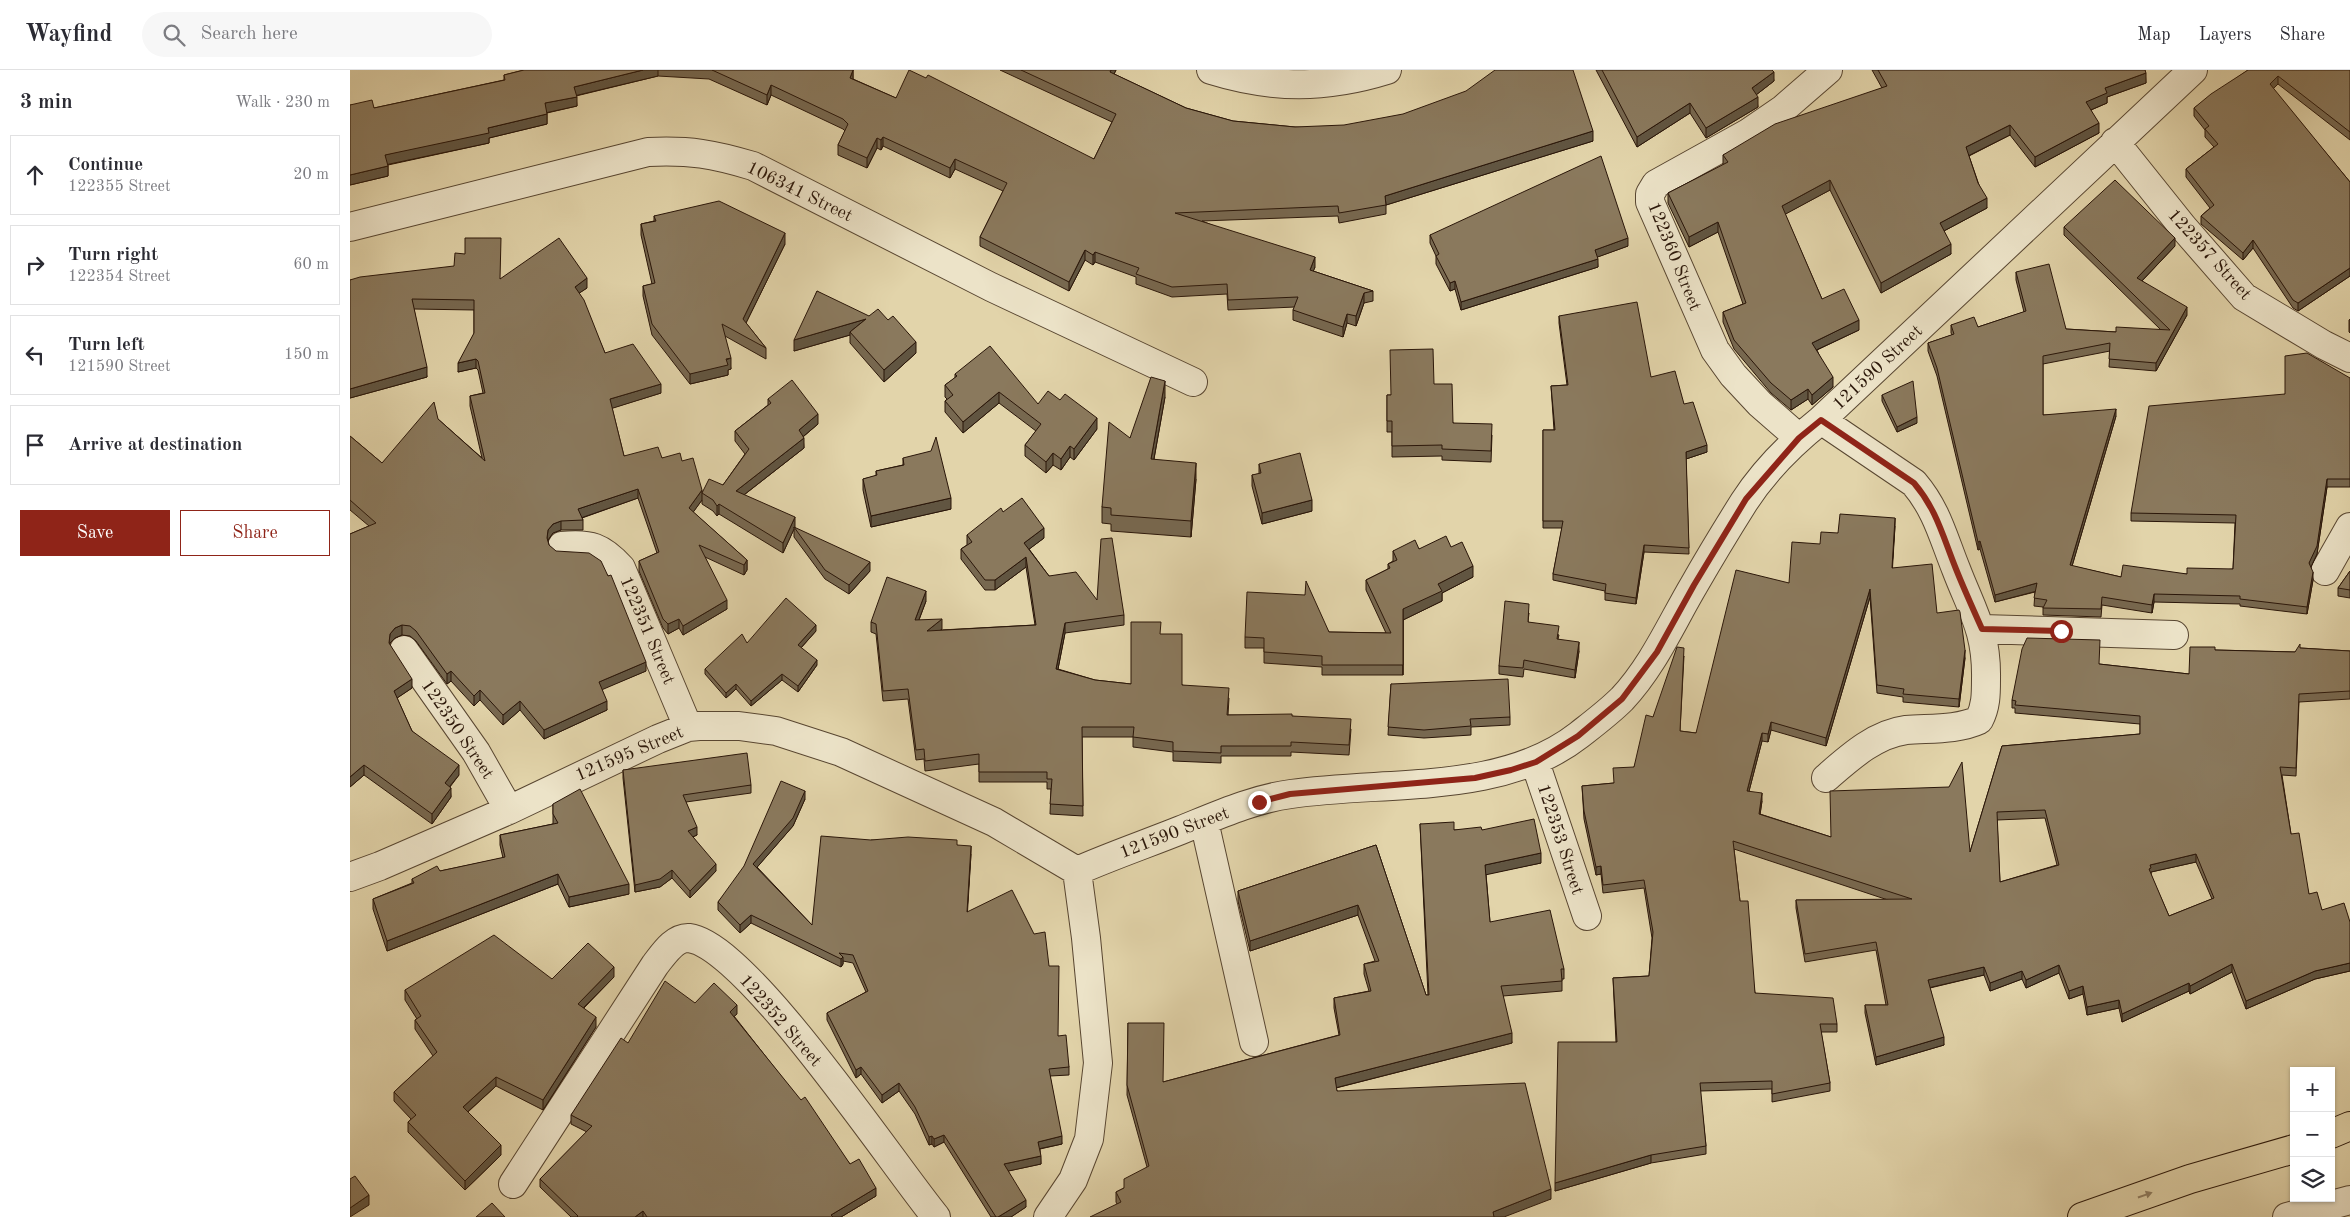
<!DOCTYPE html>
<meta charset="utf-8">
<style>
:root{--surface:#fff;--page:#f7f7f7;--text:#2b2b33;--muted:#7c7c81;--line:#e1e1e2;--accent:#8f2418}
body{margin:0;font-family:"Old Standard TT",serif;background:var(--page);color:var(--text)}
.controls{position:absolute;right:15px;bottom:15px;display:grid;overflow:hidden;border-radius:0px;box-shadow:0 1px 4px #0004}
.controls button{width:45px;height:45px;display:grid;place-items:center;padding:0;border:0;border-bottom:1px solid var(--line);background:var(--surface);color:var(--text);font:25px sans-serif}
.stop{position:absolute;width:15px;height:15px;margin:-11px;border:4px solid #8f2418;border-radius:50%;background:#fff}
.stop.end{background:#8f2418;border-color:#fff;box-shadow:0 1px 5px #0008}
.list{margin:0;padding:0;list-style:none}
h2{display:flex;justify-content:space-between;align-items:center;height:65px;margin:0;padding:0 20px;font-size:21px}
h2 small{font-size:16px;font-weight:400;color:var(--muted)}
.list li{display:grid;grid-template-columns:32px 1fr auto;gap:15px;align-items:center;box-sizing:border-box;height:80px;margin:0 10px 10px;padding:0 10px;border:1px solid var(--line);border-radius:0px}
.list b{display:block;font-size:19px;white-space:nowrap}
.list p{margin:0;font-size:16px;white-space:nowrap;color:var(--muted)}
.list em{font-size:16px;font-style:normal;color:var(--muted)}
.actions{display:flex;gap:10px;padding:15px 20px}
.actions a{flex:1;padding:11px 0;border:1px solid var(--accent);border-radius:0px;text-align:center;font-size:18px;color:var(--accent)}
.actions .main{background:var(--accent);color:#fff}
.icon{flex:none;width:28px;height:28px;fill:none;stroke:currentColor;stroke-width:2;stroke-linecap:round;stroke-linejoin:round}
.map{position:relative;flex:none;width:2000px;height:1147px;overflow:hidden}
header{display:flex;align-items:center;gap:30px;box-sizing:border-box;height:70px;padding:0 25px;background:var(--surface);border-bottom:1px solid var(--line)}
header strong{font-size:24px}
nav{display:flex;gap:28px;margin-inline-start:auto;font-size:18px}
.search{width:350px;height:45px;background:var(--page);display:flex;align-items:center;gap:12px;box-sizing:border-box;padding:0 18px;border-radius:28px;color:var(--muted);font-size:19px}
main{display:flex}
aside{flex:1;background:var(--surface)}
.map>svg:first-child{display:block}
</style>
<header>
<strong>Wayfind</strong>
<div class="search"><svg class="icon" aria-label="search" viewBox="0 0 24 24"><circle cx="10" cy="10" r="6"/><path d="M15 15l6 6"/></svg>Search here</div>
<nav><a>Map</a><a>Layers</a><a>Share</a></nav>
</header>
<main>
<aside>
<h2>3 min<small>Walk · 230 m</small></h2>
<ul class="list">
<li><svg class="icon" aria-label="ahead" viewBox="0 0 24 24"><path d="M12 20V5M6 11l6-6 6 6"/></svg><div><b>Continue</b><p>122355 Street</p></div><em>20 m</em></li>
<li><svg class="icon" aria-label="right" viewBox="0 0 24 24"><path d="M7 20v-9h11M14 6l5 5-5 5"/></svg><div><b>Turn right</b><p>122354 Street</p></div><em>60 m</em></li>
<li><svg class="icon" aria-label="left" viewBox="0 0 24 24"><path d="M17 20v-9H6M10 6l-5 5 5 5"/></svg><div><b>Turn left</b><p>121590 Street</p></div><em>150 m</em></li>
<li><svg class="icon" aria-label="arrive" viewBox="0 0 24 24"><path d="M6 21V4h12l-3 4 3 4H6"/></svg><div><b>Arrive at destination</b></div></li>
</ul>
<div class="actions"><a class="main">Save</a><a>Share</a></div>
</aside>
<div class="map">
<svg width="2000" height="1147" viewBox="0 0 2000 1147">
<rect width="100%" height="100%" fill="#e2d4aa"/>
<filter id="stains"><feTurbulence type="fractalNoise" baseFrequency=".004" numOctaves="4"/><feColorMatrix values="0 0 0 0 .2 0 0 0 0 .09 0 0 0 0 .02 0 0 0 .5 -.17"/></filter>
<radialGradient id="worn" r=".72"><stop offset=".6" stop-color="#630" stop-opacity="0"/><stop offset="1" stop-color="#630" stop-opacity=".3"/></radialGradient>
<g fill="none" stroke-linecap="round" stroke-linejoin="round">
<!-- minor casing -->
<g stroke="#584631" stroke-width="30">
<path id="minor" d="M 861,0 C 922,19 976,19 1037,0
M 1765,72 L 1833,157 L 1894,227 L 1974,275 L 2000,288
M 0,157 L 298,82 C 340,80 363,84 403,96 L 641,217 L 843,312
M 1471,350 L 1564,413 C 1587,440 1593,467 1606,499 C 1622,541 1637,561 1636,609 C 1636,624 1636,637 1629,650 C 1607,660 1581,658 1556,660 C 1525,664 1499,688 1476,708
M 1449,368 L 1410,334 L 1383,305 L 1365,280 L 1300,132 L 1300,124 L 1306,114 L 1398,63 L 1433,39 L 1478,0
M 212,476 C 240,473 252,477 271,498 L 338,657
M 1975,501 L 2000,457
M 1632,559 L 1824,565
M 54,580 L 126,682 L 159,740
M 1185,692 L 1237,846
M 854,751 L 904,972
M 727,801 C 761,786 796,774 831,760 C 866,746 903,729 941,724 C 1035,710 1151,726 1229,665 C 1243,654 1259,642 1272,629 C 1303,596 1321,554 1344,515 C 1360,487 1377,459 1394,432 C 1414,401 1442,373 1471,350 L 1843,0
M 0,807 L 30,796 L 159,740 L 308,669 L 338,657 L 349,656 L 389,656 L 426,661 L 491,682 L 644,752 L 727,801
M 163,1114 L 305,895 C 313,885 324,867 339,868 C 397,875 543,1095 586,1147
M 698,1147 L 723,1110 L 739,1069 L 748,993 L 736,868 L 727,801
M 1937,1147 L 2000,1130"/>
</g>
<!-- major casing -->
<g stroke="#2a1609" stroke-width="30">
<path id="major" d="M 1981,1064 L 2000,1056
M 1732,1147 L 1840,1109 L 1944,1079"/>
</g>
<!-- minor -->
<use href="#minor" stroke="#ece3c8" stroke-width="28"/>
<!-- major -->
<use href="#major" stroke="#e2d4aa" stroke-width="28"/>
</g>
<!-- wall -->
<path fill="#776850" stroke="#2a1609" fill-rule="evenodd" d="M 174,0 L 503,0 L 503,9 L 546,28 L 744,89 L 762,52 L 650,0 L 766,0 L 764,4 L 836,38 L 883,51 L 945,57 L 1243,71 L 1036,135 L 1036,144 L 989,153 L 988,146 L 852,151 L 965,197 L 963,201 L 1023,221 L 1023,231 L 1014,233 L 1006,256 L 997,253 L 993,267 L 943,250 L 943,240 L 945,237 L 878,240 L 877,224 L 822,227 L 786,214 L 786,207 L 745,192 L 743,195 L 735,190 L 719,221 L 630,176 L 630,167 L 653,121 L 605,99 L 600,108 L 533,76 L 531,80 L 527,78 L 517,98 L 488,85 L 488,75 L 495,61 L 493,59 L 421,25 L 417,35 L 359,9 L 308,6 L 226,26 L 227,36 L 197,43 L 197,54 L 139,68 L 139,73 L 38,95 L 38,106 L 0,115 L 0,35 L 24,38 L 154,10 L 154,5 Z
M 1246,0 L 1422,0 L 1424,11 L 1406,25 L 1408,37 L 1356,68 L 1340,43 L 1287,77 Z
M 1522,0 L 1795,0 L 1796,13 L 1757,27 L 1757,33 L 1741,40 L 1749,63 L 1685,97 L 1660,65 L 1619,86 L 1637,138 L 1594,161 L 1601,184 L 1531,223 L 1480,120 L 1435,144 L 1472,229 L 1509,260 L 1467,280 L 1483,317 L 1462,335 L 1458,329 L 1441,340 L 1421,323 L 1384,279 L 1373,252 L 1373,242 L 1393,234 L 1368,162 L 1339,177 L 1318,133 L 1318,123 L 1373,95 L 1373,85 L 1532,18 Z
M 1898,0 L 2000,0 L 2000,70 L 1928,14 L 1923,19 L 2000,112 L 2000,206 L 1948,241 L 1943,238 L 1903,178 L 1893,190 L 1851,154 L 1851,146 L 1860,138 L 1836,107 L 1836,99 L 1864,77 L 1855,67 L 1855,60 L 1844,46 L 1844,38 Z
M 304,146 L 435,174 L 396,253 L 416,278 L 416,289 L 375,266 L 381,299 L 378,300 L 378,305 L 340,314 L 302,265 L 293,226 L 293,216 L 302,214 L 291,165 L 291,154 L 304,151 Z
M 1714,157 L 1825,176 L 1792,211 L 1837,245 L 1806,301 L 1759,297 L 1760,281 L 1693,294 L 1693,345 L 1766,346 L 1722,496 L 1771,507 L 1837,504 L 1883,499 L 1885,453 L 1781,451 L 1781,443 L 1935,324 L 2000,308 L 2000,417 L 1977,417 L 1967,484 L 1961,497 L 1963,510 L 1957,544 L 1890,536 L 1890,534 L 1804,532 L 1802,543 L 1752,535 L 1751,547 L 1693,545 L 1693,537 L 1684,536 L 1685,522 L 1645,532 L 1630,479 L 1628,480 L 1587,306 L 1578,281 L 1578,273 L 1602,265 L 1601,263 L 1601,255 L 1628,257 L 1674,242 L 1666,210 L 1666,202 L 1716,259 L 1766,262 L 1811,260 L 1714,165 Z
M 1080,165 L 1278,176 L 1247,187 L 1248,197 L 1111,240 L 1105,219 L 1100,221 L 1086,194 L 1086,186 L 1080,173 Z
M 150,209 L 237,218 L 229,223 L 255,283 L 311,323 L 262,338 L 274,386 L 312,388 L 332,391 L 352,422 L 373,415 L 395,384 L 385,371 L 385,361 L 418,335 L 418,329 L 468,354 L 453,367 L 454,378 L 394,425 L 445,457 L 445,458 L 520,501 L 499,524 L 475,509 L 444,467 L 444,459 L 433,483 L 369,444 L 367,446 L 363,441 L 352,434 L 352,430 L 343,442 L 397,490 L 397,500 L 394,505 L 355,487 L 377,539 L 333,565 L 329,558 L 318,564 L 313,558 L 289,501 L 289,491 L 307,483 L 288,428 L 232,448 L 233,450 L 233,460 L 211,460 L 203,463 L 198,470 L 199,475 L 296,601 L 252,619 L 257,640 L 194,669 L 170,640 L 153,655 L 130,630 L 124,636 L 101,611 L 97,614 L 66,571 L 60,566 L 52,565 L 45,568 L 40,573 L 40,575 L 62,618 L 47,628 L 62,661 L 109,705 L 100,717 L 101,727 L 82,754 L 14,705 L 0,717 L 0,464 L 19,456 L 0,440 L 0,366 L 32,393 L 88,349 L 132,388 L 120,336 L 120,326 L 133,323 L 128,300 L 126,298 L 108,302 L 124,264 L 124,240 L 64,239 L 77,307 L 0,328 L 0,210 Z
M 467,221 L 566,283 L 534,312 L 500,273 L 500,265 L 444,281 Z
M 1209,246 L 1301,307 L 1334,334 L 1357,382 L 1336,389 L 1339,484 L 1294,482 L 1286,534 L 1255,530 L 1255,521 L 1203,510 L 1203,504 L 1212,458 L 1193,458 L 1193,360 L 1204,360 L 1201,316 L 1217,315 L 1209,253 Z
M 2000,249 L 2000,263 L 1999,262 L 1999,250 Z
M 605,304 L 688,334 L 747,359 L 724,390 L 720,387 L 711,400 L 703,395 L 696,403 L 675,386 L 675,375 L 686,361 L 649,333 L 613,363 L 595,342 L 595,331 L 597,329 L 595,327 L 595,315 L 605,308 Z
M 1084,314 L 1103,353 L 1142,365 L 1141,392 L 1092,390 L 1092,386 L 1042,387 L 1042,362 L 1037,362 L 1037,325 L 1041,325 Z
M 1532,325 L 1567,353 L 1547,362 L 1532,331 Z
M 815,327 L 804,389 L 846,409 L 841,467 L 761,461 L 761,454 L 752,453 L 752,437 L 780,368 Z
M 553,388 L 601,439 L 521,457 L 513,420 L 513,409 L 526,406 L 526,401 L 553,395 Z
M 909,394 L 962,441 L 912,454 L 902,416 L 902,405 L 909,404 Z
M 1545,456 L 1542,498 L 1587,543 L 1615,588 L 1609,637 L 1553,632 L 1553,627 L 1527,623 L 1520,527 L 1476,676 L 1421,660 L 1418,672 L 1412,671 L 1399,721 L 1412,731 L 1410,744 L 1481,767 L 1620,782 L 1652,676 L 1790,664 L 1790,654 L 1665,643 L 1665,638 L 1662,638 L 1662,630 L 1749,594 L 1839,604 L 1865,580 L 1945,582 L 1950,578 L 2000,581 L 2000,629 L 1949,632 L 1946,706 L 1932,705 L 1941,764 L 1959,824 L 1972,840 L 2000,852 L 2000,901 L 1965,909 L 1896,939 L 1882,902 L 1840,924 L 1839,921 L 1772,952 L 1769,938 L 1737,945 L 1733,924 L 1719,929 L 1709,903 L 1676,918 L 1672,909 L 1640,921 L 1634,905 L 1580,918 L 1594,975 L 1526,995 L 1515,943 L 1515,935 L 1536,935 L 1526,880 L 1455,892 L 1446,838 L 1446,830 L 1538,830 L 1384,779 L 1390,831 L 1405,923 L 1487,954 L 1487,962 L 1471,962 L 1480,1013 L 1480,1021 L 1422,1032 L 1422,1019 L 1350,1021 L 1356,1076 L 1356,1084 L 1301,1093 L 1205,1121 L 1266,972 L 1263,908 L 1299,906 L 1302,868 L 1294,818 L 1253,823 L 1251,804 L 1246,805 L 1234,749 L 1232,716 L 1264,713 L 1284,697 L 1303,647 L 1334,586 L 1330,661 L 1346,663 L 1439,513 L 1470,474 L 1488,463 ZM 1695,748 L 1707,795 L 1650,812 L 1647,750 ZM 1846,792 L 1862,829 L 1819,846 L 1801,805 L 1801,802 Z
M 617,465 L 694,468 L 679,479 L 699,506 L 747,530 L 774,545 L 774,555 L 715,563 L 708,599 L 745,610 L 781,614 L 811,564 L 832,615 L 879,628 L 878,645 L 942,646 L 1001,659 L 999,685 L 941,682 L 941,686 L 871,686 L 871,693 L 823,691 L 823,682 L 783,677 L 783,667 L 732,667 L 733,746 L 700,744 L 701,719 L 697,719 L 697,712 L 629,712 L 629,694 L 575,701 L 574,689 L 566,690 L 558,629 L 533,631 L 526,564 L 521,562 L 521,552 L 576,531 L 569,550 L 592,559 L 591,560 L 685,555 L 676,497 L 645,520 L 635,520 L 611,489 L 611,479 L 617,475 Z
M 1101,477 L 1123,507 L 1092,523 L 1092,531 L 1053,550 L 1053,605 L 972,605 L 972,597 L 914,593 L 914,578 L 895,578 L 895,567 L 955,525 L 979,562 L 1036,563 L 1016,520 L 1016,510 L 1038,499 L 1038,494 L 1043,491 L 1043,481 L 1069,479 Z
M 2000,501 L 2000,528 L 1988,526 L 1988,518 Z
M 1179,543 L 1178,552 L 1209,565 L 1208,569 L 1229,581 L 1225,608 L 1174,599 L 1173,607 L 1149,604 L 1149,596 Z
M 466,561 L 451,578 L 467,595 L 448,622 L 432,610 L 401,636 L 386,619 L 376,628 L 355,604 L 355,599 L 397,573 Z
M 1041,614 L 1160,647 L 1160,655 L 1121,657 L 1121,665 L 1074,668 L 1038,665 Z
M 273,700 L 401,715 L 401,723 L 336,732 L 347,765 L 343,767 L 366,801 L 340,828 L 322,808 L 310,817 L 285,822 L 273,708 Z
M 455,729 L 443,756 L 407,797 L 462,855 L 521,770 L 607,775 L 621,784 L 617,842 L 708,966 L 719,997 L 719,1005 L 700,1006 L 712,1074 L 690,1079 L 691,1094 L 658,1101 L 676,1137 L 661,1147 L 641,1147 L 594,1072 L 584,1077 L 582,1074 L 579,1075 L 565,1044 L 549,1021 L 532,1033 L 511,1004 L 506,1008 L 477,950 L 477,943 L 516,922 L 503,893 L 493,891 L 493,894 L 491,897 L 401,853 L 390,863 L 368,840 L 368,832 Z
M 203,734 L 279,824 L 219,837 L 208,814 L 37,881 L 23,839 L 23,829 L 62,813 L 62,809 L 90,801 L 153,788 L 150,775 L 150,765 L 203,754 Z
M 1070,754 L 1104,760 L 1132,760 L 1191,793 L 1136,804 L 1140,852 L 1214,899 L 1214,909 L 1212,909 L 1212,921 L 1153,926 L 1162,973 L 986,1018 L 987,1021 L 1201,1129 L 767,1134 L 766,1132 L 766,1122 L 774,1118 L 797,1097 L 777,1025 L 778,953 L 813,1012 L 989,965 L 984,938 L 984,928 L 1019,921 L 1014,904 L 1014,894 L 1025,891 L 1008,845 L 900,881 L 888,831 L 888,821 L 1026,775 L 1076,925 L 1078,925 Z
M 264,907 L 234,938 L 246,957 L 193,1040 L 146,1016 L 118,1042 L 151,1085 L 115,1120 L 58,1062 L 58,1052 L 61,1049 L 44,1031 L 44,1022 L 83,986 L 65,959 L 65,950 L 67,949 L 55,930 L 55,920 L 202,909 Z
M 345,933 L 387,944 L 384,946 L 500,1094 L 526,1126 L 491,1147 L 221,1147 L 190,1117 L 190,1109 L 237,1062 L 221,1054 L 221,1045 L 278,973 Z"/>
<!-- shaded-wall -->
<path fill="#615541" stroke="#2a1609" d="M 293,0 L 308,0 L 308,6 L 224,26 L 224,17 Z
M 503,0 L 503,10 L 500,8 Z
M 761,0 L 766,0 L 760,12 L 760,2 Z
M 1424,2 L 1424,11 L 1402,28 L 1402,18 Z
M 1796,3 L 1796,13 L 1757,27 L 1757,33 L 1736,42 L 1736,32 L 1755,18 Z
M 1928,6 L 1928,14 L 1920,22 L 1920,14 Z
M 421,15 L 421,25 L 417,35 L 417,25 Z
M 227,27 L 227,36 L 195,43 L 195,33 Z
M 1408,27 L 1408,37 L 1356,68 L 1356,58 Z
M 1340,33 L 1340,43 L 1287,77 L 1287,67 Z
M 197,44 L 197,54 L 139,68 L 139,73 L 35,95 L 35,85 L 138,58 Z
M 1749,53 L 1749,63 L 1685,97 L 1685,87 Z
M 1660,55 L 1660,65 L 1616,87 L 1616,77 Z
M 1243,61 L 1243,71 L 1036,135 L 1035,126 Z
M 533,67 L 533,76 L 531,80 L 531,70 Z
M 527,68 L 527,78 L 517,98 L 517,88 Z
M 605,89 L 605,99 L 600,108 L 600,98 Z
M 38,96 L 38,106 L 0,115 L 0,105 Z
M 1480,110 L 1480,120 L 1432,146 L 1432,136 Z
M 1637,128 L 1637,138 L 1590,163 L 1590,153 Z
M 1368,152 L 1368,162 L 1339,177 L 1339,167 Z
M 435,163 L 435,174 L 393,259 L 393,249 Z
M 1278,168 L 1278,176 L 1245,188 L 1245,180 Z
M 1825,168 L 1825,176 L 1787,216 L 1787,208 Z
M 1903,170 L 1903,178 L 1893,190 L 1893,183 Z
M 1601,174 L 1601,184 L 1531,223 L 1531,213 Z
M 735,180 L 735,190 L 719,221 L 719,212 Z
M 745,182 L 745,192 L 743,195 L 743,185 Z
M 965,187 L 965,197 L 960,210 L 960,200 Z
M 1248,189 L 1248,197 L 1111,240 L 1111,232 Z
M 2000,198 L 2000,206 L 1948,241 L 1948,233 Z
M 237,208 L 237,218 L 225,226 L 225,217 Z
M 1105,211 L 1105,219 L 1100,221 L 1100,213 Z
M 1014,223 L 1014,233 L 1006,256 L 1006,246 Z
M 1837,237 L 1837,245 L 1806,301 L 1806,293 Z
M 997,244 L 997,253 L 993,267 L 993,257 Z
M 516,249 L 500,262 L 500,265 L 444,281 L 444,270 Z
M 1509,250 L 1509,260 L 1462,282 L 1462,273 Z
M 566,272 L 566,283 L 534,312 L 534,300 Z
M 381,288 L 381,299 L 378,300 L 378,305 L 340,314 L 340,304 Z
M 126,289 L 126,298 L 108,302 L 108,293 Z
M 77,297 L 77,307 L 0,328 L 0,319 Z
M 1483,307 L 1483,317 L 1462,335 L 1462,325 Z
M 815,311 L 815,327 L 801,405 L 801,389 Z
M 311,314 L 311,323 L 260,339 L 260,329 Z
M 1458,319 L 1458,329 L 1441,340 L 1441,330 Z
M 649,322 L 649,333 L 613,363 L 613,352 Z
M 1766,339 L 1766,346 L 1720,503 L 1720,495 Z
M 468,344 L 468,354 L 449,370 L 449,360 Z
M 1567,347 L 1567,353 L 1547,362 L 1547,357 Z
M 747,348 L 747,359 L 724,390 L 724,379 Z
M 454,368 L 454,378 L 386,431 L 386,421 Z
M 1357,375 L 1357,382 L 1336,389 L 1336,382 Z
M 720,376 L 720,387 L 711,400 L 711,389 Z
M 703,383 L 703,395 L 696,403 L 696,392 Z
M 846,393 L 846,409 L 841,467 L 841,451 Z
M 1977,409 L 1977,417 L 1967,484 L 1959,501 L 1959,493 Z
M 288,419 L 288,428 L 228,449 L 228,439 Z
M 352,420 L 352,430 L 339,448 L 339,438 Z
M 601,428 L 601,439 L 521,457 L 521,446 Z
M 962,430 L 962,441 L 912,454 L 912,443 Z
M 369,434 L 369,444 L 367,446 L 367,436 Z
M 445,447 L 445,457 L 444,458 L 444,457 L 444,459 L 433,483 L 433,473 Z
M 1545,448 L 1545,456 L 1542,506 L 1542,498 Z
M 211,451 L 211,460 L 203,463 L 198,470 L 197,478 L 197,468 L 198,460 L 203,454 Z
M 694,458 L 694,468 L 674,483 L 674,473 Z
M 1630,471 L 1630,479 L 1628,480 L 1628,472 Z
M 1294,475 L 1294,482 L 1286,534 L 1286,528 Z
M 676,487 L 676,497 L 645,520 L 645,510 Z
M 397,490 L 397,500 L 394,505 L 394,495 Z
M 520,492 L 520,501 L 499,524 L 499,515 Z
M 1123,496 L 1123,507 L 1092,523 L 1092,531 L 1053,550 L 1053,605 L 1053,539 L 1088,514 Z
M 1963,502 L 1963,510 L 1957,544 L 1957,537 Z
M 1687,513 L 1687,521 L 1645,532 L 1645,525 Z
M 1520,519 L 1520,527 L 1476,676 L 1476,668 Z
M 576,521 L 576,531 L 565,560 L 565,550 Z
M 1804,524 L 1804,532 L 1802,543 L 1802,535 Z
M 377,530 L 377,539 L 333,565 L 333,556 Z
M 329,549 L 329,558 L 318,564 L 318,554 Z
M 592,549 L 592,559 L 577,571 L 577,561 Z
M 715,553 L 715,563 L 706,609 L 706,599 Z
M 52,555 L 52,565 L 45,568 L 40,573 L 39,582 L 39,573 L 40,564 L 45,558 Z
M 466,555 L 466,561 L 448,581 L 448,575 Z
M 1229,572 L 1229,581 L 1225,608 L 1225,600 Z
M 1615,580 L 1615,588 L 1609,637 L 1609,629 Z
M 467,590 L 467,595 L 448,622 L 448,616 Z
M 296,592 L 296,601 L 249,621 L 249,612 Z
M 101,601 L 101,611 L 97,614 L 97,604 Z
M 432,604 L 432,610 L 401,636 L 401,631 Z
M 62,609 L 62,618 L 44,630 L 44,621 Z
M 386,614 L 386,619 L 376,628 L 376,623 Z
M 130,620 L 130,630 L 124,636 L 124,626 Z
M 170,631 L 170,640 L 153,655 L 153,645 Z
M 257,631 L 257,640 L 194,669 L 194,660 Z
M 1421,652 L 1421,660 L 1418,672 L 1418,664 Z
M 1412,663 L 1412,671 L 1397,729 L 1397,721 Z
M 14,695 L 14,705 L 0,717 L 0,707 Z
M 109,695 L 109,705 L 95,722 L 95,713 Z
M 101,718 L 101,727 L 82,754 L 82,744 Z
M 455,721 L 455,729 L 443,756 L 403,802 L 403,794 Z
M 1412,723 L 1412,731 L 1409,752 L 1409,744 Z
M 347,757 L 347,765 L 338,769 L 338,761 Z
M 621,776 L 621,784 L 617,850 L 617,842 Z
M 1191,783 L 1191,793 L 1135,805 L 1135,795 Z
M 1846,784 L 1846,792 L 1801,802 L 1801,806 L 1799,799 L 1800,795 Z
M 366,794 L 366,801 L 340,828 L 340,821 Z
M 1251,796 L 1251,804 L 1246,805 L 1246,797 Z
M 322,800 L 322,808 L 310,817 L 285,822 L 285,815 Z
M 208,804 L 208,814 L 37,881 L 37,871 Z
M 279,814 L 279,824 L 219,837 L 219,827 Z
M 1008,835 L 1008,845 L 900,881 L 900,871 Z
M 401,845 L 401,853 L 390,863 L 390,855 Z
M 493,887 L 493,894 L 491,897 L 491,889 Z
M 2000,893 L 2000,901 L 1965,909 L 1896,939 L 1896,931 L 1965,901 Z
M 1882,894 L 1882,902 L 1840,924 L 1840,916 Z
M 1709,895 L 1709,903 L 1676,918 L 1676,910 Z
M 264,897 L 264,907 L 228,943 L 228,934 Z
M 1634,897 L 1634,905 L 1578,918 L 1578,910 Z
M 1672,901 L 1672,909 L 1640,921 L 1640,913 Z
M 1839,913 L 1839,921 L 1772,952 L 1772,944 Z
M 1733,916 L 1733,924 L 1719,929 L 1719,921 Z
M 1769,930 L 1769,938 L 1737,945 L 1737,937 Z
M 387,935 L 387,944 L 380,950 L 380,942 Z
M 246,947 L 246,957 L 193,1040 L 193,1030 Z
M 1162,963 L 1162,973 L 985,1018 L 985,1008 Z
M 1594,967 L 1594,975 L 1526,995 L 1526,987 Z
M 511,997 L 511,1004 L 506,1008 L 506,1000 Z
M 146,1007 L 146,1016 L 113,1046 L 113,1037 Z
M 549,1013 L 549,1021 L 532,1033 L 532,1025 Z
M 594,1065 L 594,1072 L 584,1077 L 584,1069 Z
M 582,1066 L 582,1074 L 579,1075 L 579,1067 Z
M 712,1066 L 712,1074 L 688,1079 L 688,1072 Z
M 151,1075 L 151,1085 L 115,1120 L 115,1111 Z
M 1301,1085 L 1301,1093 L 1205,1121 L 1205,1113 Z
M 691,1086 L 691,1094 L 654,1102 L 654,1094 Z
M 526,1118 L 526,1126 L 491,1147 L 481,1147 L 481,1145 Z
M 1201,1119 L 1201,1129 L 1154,1147 L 1143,1147 L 1143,1142 Z
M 19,1125 L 19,1135 L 0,1147 L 0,1138 Z
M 676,1130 L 676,1137 L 661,1147 L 648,1147 Z
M 293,1141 L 293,1147 L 285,1147 Z"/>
<!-- building -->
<path fill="#8a795d" stroke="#2a1609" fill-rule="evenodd" d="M 174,0 L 293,0 L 224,17 L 227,27 L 195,33 L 197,44 L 138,58 L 139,63 L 35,85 L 38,96 L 0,105 L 0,35 L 22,30 L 24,38 L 155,10 L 154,5 Z
M 362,0 L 503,0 L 500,8 L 546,28 L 559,0 L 576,8 L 578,5 L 744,89 L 766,44 L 671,0 L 761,0 L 760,2 L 836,38 L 883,51 L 945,57 L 994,55 L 1053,44 L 1116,21 L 1145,0 L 1223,0 L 1243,61 L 1035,126 L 1036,135 L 989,143 L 988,136 L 825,143 L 965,187 L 960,200 L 1023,221 L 1014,223 L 1006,246 L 997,244 L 993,257 L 943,240 L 948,227 L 878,230 L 877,214 L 822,217 L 786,204 L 789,198 L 745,182 L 743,185 L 735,180 L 719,212 L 630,167 L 657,113 L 605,89 L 600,98 L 533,67 L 531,70 L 527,68 L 517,88 L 488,75 L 498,54 L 493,49 L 421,15 L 417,25 Z
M 1252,0 L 1422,0 L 1424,2 L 1402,18 L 1408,27 L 1356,58 L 1340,33 L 1287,67 Z
M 1528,0 L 1795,0 L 1796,3 L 1755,18 L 1757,23 L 1736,32 L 1749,53 L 1685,87 L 1660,55 L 1616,77 L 1628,113 L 1637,128 L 1590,153 L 1601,174 L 1531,213 L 1480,110 L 1432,136 L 1472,229 L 1494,219 L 1509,250 L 1462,273 L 1483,307 L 1462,325 L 1458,319 L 1441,330 L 1421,313 L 1384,270 L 1373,242 L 1396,233 L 1368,152 L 1339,167 L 1318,123 L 1378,92 L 1373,85 L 1425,54 L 1537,16 Z
M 1898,0 L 2000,0 L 2000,62 L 1928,6 L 1920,14 L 2000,112 L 2000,198 L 1948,233 L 1943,230 L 1903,170 L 1893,183 L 1851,146 L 1864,135 L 1836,99 L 1868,74 L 1855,59 L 1859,56 L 1844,38 L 1861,24 Z
M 1251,86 L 1278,168 L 1245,180 L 1248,189 L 1111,232 L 1105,211 L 1100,213 L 1086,186 L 1089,184 L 1080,165 Z
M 1765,110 L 1825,168 L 1787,208 L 1837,237 L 1806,293 L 1759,289 L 1760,273 L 1693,286 L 1693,345 L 1766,339 L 1720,495 L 1771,507 L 1773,495 L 1837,504 L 1837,498 L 1883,499 L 1886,445 L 1781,443 L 1799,336 L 1935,324 L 1935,286 L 1957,283 L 2000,308 L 2000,409 L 1977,409 L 1967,476 L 1959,493 L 1963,502 L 1957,537 L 1890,529 L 1890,526 L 1804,524 L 1802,535 L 1752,527 L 1751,539 L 1693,538 L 1697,530 L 1684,528 L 1687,513 L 1645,525 L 1630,471 L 1628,472 L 1587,298 L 1578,273 L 1604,264 L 1601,255 L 1624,247 L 1628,257 L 1676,241 L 1666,202 L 1699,194 L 1716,259 L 1766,262 L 1766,257 L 1820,260 L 1714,157 Z
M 369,131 L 435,163 L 393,249 L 416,278 L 372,254 L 381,288 L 376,289 L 378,295 L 340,304 L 302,254 L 293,216 L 305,213 L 291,154 L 306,151 L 304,146 Z
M 115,168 L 151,168 L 150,209 L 209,168 L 237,208 L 225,217 L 234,230 L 255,283 L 283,274 L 311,314 L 260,329 L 274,386 L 308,377 L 312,388 L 330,383 L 332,391 L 343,388 L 352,420 L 339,438 L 397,490 L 394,495 L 349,475 L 377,530 L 333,556 L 329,549 L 318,554 L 313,549 L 289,491 L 309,482 L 288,419 L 228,439 L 233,450 L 211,451 L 203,454 L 198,460 L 197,468 L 199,475 L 206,481 L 239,483 L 251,491 L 258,506 L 261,505 L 296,592 L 249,612 L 257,631 L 194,660 L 170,631 L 153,645 L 130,620 L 124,626 L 101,601 L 97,604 L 66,561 L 60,556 L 52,555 L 45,558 L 40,564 L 39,573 L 62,609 L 44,621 L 62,661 L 109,695 L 95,713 L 101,718 L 82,744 L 14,695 L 0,707 L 0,464 L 26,453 L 0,430 L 0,366 L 32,393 L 84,332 L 88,349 L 135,391 L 120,326 L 135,323 L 128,291 L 126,289 L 108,293 L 124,263 L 124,230 L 62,229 L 77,297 L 0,319 L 0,210 L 10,207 L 104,196 L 105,183 L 115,184 Z
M 467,221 L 519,246 L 528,239 L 538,250 L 543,246 L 566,272 L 534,300 L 500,262 L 516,249 L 444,270 Z
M 1287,232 L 1301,307 L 1325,301 L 1334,334 L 1343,332 L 1357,375 L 1336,382 L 1339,478 L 1294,475 L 1286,528 L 1255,523 L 1256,514 L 1203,504 L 1213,451 L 1193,451 L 1193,360 L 1205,360 L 1201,316 L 1218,315 L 1209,246 Z
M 640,276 L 688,334 L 698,321 L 710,330 L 715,324 L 747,348 L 724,379 L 720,376 L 711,389 L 703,383 L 696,392 L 675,375 L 691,354 L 649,322 L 613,352 L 595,331 L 603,325 L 595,315 L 607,306 L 605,304 Z
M 1083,279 L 1084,314 L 1102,314 L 1103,353 L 1142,354 L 1141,381 L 1092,379 L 1092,375 L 1042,376 L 1042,351 L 1037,351 L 1037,325 L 1041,325 L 1040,280 Z
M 801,307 L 815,311 L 801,389 L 846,393 L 841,451 L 761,445 L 761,438 L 752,437 L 759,352 L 780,368 Z
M 442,310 L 468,344 L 449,360 L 454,368 L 386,421 L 445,447 L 433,473 L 369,434 L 367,436 L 363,430 L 352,423 L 359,409 L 373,415 L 399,379 L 385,361 L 421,333 L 418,329 Z
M 1563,311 L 1567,347 L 1547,357 L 1532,325 Z
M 586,367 L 601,428 L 521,446 L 513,409 L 527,405 L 526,401 L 554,395 L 553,388 L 581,381 Z
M 950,383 L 962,430 L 912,443 L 902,405 L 911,403 L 909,394 Z
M 672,428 L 694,458 L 674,473 L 699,506 L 726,502 L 747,530 L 751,469 L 762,468 L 774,545 L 715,553 L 706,599 L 745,610 L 781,614 L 781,552 L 811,552 L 810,564 L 832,564 L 832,615 L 879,618 L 877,645 L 942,644 L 942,646 L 1001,649 L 999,675 L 941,672 L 941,676 L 871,676 L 871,683 L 823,681 L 823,672 L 783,667 L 784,657 L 732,657 L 733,736 L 700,734 L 702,709 L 697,709 L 697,702 L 629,702 L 629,684 L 575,691 L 574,679 L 566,680 L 558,619 L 533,621 L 526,554 L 521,552 L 537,507 L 576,521 L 565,550 L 592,549 L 577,561 L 686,555 L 676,487 L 645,510 L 635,510 L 611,479 L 622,472 L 617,465 L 651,438 L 653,442 Z
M 1490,444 L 1545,448 L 1542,498 L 1582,494 L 1587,543 L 1609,540 L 1610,542 L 1615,580 L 1609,629 L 1553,624 L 1554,619 L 1527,615 L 1520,519 L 1476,668 L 1421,652 L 1418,664 L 1412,663 L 1397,721 L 1412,723 L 1409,744 L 1481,767 L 1480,721 L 1599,717 L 1612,692 L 1620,782 L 1652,676 L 1790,664 L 1790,646 L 1665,635 L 1666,631 L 1662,630 L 1672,579 L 1677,568 L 1750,570 L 1749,594 L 1839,604 L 1840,577 L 1865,577 L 1865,580 L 1945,582 L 1950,574 L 1950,578 L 2000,581 L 2000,621 L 1949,624 L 1946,698 L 1930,697 L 1941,764 L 1949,763 L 1959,824 L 1967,822 L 1972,840 L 1994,833 L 2000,852 L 2000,893 L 1965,901 L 1896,931 L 1882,894 L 1840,916 L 1839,913 L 1772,944 L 1769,930 L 1737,937 L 1733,916 L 1719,921 L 1709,895 L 1676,910 L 1672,901 L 1640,913 L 1634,897 L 1578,910 L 1594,967 L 1526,987 L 1515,935 L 1538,935 L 1526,872 L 1455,884 L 1446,830 L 1562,829 L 1383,771 L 1390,831 L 1398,831 L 1405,923 L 1483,928 L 1487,954 L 1470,954 L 1480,1013 L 1422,1024 L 1422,1011 L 1350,1013 L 1356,1076 L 1301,1085 L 1205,1113 L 1208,972 L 1267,972 L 1263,908 L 1299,906 L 1303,862 L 1294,810 L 1253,815 L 1251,796 L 1246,797 L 1234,741 L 1232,716 L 1264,713 L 1263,698 L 1284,697 L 1296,645 L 1303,647 L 1327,577 L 1334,578 L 1330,661 L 1346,663 L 1386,500 L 1439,513 L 1442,472 L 1470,474 L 1471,462 L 1488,463 ZM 1695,740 L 1709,795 L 1650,812 L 1647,742 ZM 1846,784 L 1864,828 L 1819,846 L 1799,799 L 1801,798 L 1800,795 Z
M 444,457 L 520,492 L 499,515 L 475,500 Z
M 1096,466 L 1101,477 L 1112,472 L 1123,496 L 1088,514 L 1092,521 L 1053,539 L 1053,595 L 972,595 L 972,586 L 914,582 L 914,568 L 895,567 L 897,522 L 955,525 L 956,511 L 979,562 L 1041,563 L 1016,510 L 1040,498 L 1038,494 L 1047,490 L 1043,481 L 1065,470 L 1069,479 Z
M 2000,501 L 2000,520 L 1988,518 Z
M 436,528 L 466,555 L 448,575 L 467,590 L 448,616 L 432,604 L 401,631 L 386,614 L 376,623 L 355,599 L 392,564 L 397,573 Z
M 1155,531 L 1179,534 L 1178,552 L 1209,556 L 1207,569 L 1229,572 L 1225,600 L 1174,590 L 1173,598 L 1149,596 Z
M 1158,609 L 1160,647 L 1120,649 L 1121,656 L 1074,660 L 1038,657 L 1041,614 Z
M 397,683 L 401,715 L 333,725 L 347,757 L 338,761 L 366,794 L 340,821 L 322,800 L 310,809 L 285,815 L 273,700 Z
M 431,711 L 455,721 L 443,748 L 403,794 L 462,855 L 471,766 L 521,770 L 558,767 L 607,770 L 607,775 L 621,776 L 617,842 L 662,820 L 684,864 L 695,862 L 699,896 L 709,896 L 708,966 L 716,965 L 719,997 L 699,999 L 712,1066 L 688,1072 L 691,1086 L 654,1094 L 676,1130 L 648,1147 L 646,1147 L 594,1065 L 584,1069 L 582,1066 L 579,1067 L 565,1037 L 549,1013 L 532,1025 L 511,997 L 506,1000 L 477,943 L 518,921 L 503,885 L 489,883 L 493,887 L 491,889 L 401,845 L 390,855 L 368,832 L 394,796 Z
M 230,719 L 279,814 L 219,827 L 208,804 L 37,871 L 23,829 L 64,813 L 62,809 L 87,796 L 90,801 L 155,787 L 150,765 L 208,753 L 203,744 L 203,734 Z
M 1184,749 L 1191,783 L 1135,795 L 1140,852 L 1200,840 L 1214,899 L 1211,899 L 1212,911 L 1151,916 L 1162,963 L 985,1008 L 987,1021 L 1175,1013 L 1201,1119 L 1143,1142 L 1144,1147 L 740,1147 L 771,1132 L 766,1122 L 774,1118 L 774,1109 L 799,1096 L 777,1015 L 778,953 L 814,953 L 813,1012 L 990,965 L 984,928 L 1021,921 L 1014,894 L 1029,891 L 1008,835 L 900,871 L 888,821 L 1026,775 L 1076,925 L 1079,925 L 1070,754 L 1104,752 L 1104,760 L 1131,757 L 1132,760 Z
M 144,865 L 202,909 L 238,873 L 264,897 L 228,934 L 246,947 L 193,1030 L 146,1007 L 113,1037 L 151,1075 L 115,1111 L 58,1052 L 66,1045 L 44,1022 L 87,982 L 65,950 L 71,946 L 55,920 Z
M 315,911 L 345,933 L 364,913 L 387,935 L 380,942 L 451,1030 L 455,1027 L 500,1094 L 509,1089 L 526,1118 L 481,1145 L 483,1147 L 297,1147 L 293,1141 L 285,1147 L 227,1147 L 228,1146 L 190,1109 L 242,1056 L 221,1045 L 271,968 L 278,973 Z
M 5,1106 L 19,1125 L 0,1138 L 0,1109 Z
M 142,1133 L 155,1147 L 126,1147 Z"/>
<!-- one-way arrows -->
<defs><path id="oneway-solid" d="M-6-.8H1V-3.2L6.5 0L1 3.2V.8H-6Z" transform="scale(1.25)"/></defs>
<use fill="#8f7e62" href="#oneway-solid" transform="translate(1795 1125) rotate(-19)"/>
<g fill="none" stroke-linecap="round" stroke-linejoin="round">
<!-- route -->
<path stroke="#8f2418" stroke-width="6" d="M 909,732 L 940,724 L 1125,708 L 1161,700 L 1186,692 L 1228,666 L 1272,629 L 1307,582 L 1344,515 L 1396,429 L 1449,368 L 1471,350 L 1564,413 C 1587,440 1593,467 1606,499 C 1614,519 1623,539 1632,559 L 1711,561"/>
</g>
<g text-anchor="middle" stroke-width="4.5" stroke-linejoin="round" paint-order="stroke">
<!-- street labels -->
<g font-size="18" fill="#2a1609" stroke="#ece3c8">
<text transform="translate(450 121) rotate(26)" y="6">106341 Street</text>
<text transform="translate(1860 184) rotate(48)" y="6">122357 Street</text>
<text transform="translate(1325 186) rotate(68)" y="6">122360 Street</text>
<text transform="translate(1527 297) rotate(-43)" y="6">121590 Street</text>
<text transform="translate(298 560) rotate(67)" y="6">122351 Street</text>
<text transform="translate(108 659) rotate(56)" y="6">122350 Street</text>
<text transform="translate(279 683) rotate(-23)" y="6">121595 Street</text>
<text transform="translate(824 762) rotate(-21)" y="6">121590 Street</text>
<text transform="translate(1211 769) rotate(72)" y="6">122353 Street</text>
<text transform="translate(431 950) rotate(49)" y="6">122352 Street</text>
</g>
</g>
<rect width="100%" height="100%" filter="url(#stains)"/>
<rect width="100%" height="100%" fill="url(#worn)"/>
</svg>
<div class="controls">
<button>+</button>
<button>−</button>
<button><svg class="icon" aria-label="layers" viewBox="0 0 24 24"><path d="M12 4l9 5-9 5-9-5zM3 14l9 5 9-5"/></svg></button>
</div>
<div class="stop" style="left:1711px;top:561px"></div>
<div class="stop end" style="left:909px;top:732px"></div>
</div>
</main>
